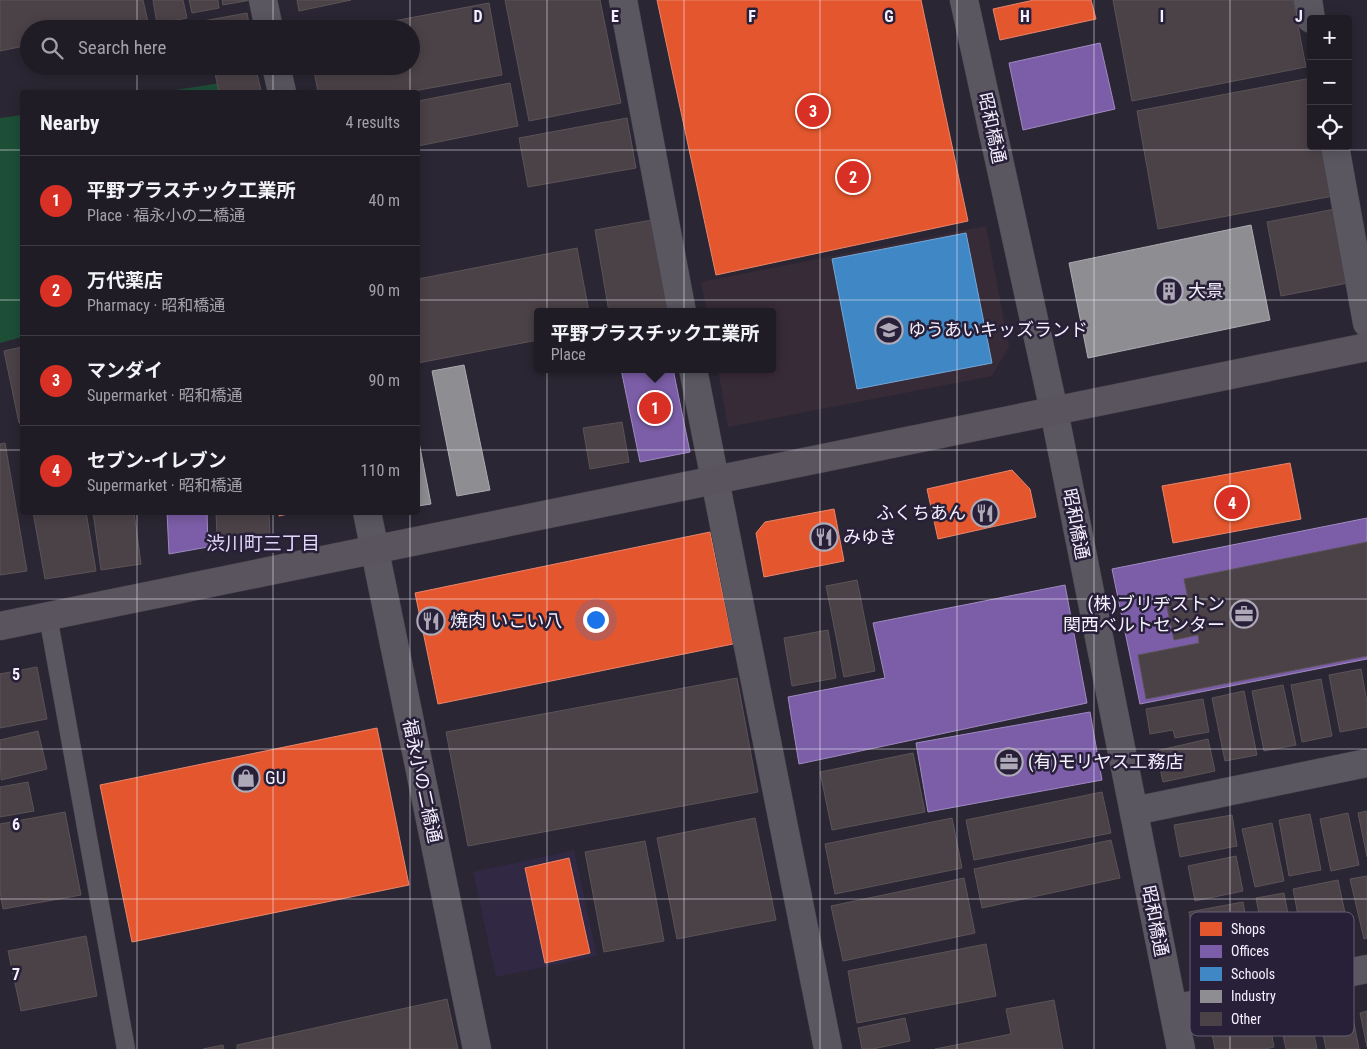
<!DOCTYPE html>
<meta charset="utf-8">
<style>
:root{--surface:#201c26;--page:#28252e;--text:#f1f3f6;--muted:#a2a1a7;--line:#3d3a43;--accent:#d93025}
body{margin:0;font-family:"Roboto Condensed","Noto Sans JP",sans-serif;background:var(--page);color:var(--text)}
.controls{position:absolute;right:15px;top:15px;display:grid;overflow:hidden;border-radius:5px;box-shadow:0 2px 12px #0003}
.controls button{width:45px;height:45px;display:grid;place-items:center;padding:0;border:0;border-bottom:1px solid var(--line);background:var(--surface);color:var(--text);font:25px sans-serif}
.you{position:absolute;left:595px;top:619px;width:18px;height:18px;margin:-12px;border:4px solid #fff;border-radius:50%;background:#1a73e8;box-shadow:0 0 0 8px #1a73e833}
.badge{display:grid;place-items:center;width:32px;height:32px;border-radius:50%;background:var(--accent);color:#fff;font-size:16px;font-weight:700}
.pin{position:absolute;translate:-50% -50%;border:2px solid #fff;box-shadow:0 1px 5px #0006}
.popup{position:absolute;left:534px;top:308px;width:242px;height:65px;box-sizing:border-box;display:grid;place-content:center;border-radius:5px;background:var(--surface);filter:drop-shadow(0 1px 4px #0005);font-size:16px;white-space:nowrap;color:var(--muted)}
.popup b{font-size:19px;color:var(--text)}
.popup::after{content:'';position:absolute;left:50%;top:100%;margin-left:-10px;border:10px solid transparent;border-top-color:var(--surface)}
.list{margin:0;padding:0;list-style:none}
h2{display:flex;justify-content:space-between;align-items:center;height:65px;margin:0;padding:0 20px;font-size:21px}
h2 small{font-size:16px;font-weight:400;color:var(--muted)}
.list li{display:grid;grid-template-columns:32px 1fr auto;gap:15px;align-items:center;box-sizing:border-box;height:90px;padding:0 20px;border-top:1px solid var(--line)}
.list b{display:block;font-size:19px;white-space:nowrap}
.list p{margin:0;font-size:16px;white-space:nowrap;color:var(--muted)}
.list em{font-size:16px;font-style:normal;color:var(--muted)}
.icon{flex:none;width:28px;height:28px;fill:none;stroke:currentColor;stroke-width:2;stroke-linecap:round;stroke-linejoin:round}
.map{position:relative;flex:none;width:1367px;height:1049px;overflow:hidden}
.search{position:absolute;background:var(--surface);box-shadow:0 2px 12px #0003;left:20px;top:20px;width:400px;height:55px;display:flex;align-items:center;gap:12px;box-sizing:border-box;padding:0 18px;border-radius:28px;color:var(--muted);font-size:19px}
.panel{position:absolute;background:var(--surface);box-shadow:0 2px 12px #0003;left:20px;top:90px;width:400px;height:425px;border-radius:5px}
.map>svg:first-child{display:block}
</style>
<div class="map">
<svg width="1367" height="1049" viewBox="0 0 1367 1049">
<rect width="100%" height="100%" fill="#2a2633"/>
<!-- built -->
<path fill="#312844" d="M 574,850 L 597,956 L 496,977 L 473,872 Z"/>
<!-- education -->
<path fill="#382b38" d="M 986,226 L 1009,347 L 992,376 L 728,427 L 718,369 L 772,369 L 772,312 L 707,312 L 701,282 Z"/>
<!-- green -->
<path fill="#1d4f37" d="M 247,79 L 250,92 L 162,92 Z
M 22,115 L 22,337 L 0,343 L 0,118 Z"/>
<!-- shops -->
<path fill="#e4572e" stroke="#e9856c" d="M 657,0 L 921,0 L 968,221 L 716,275 Z
M 1034,0 L 1091,0 L 1096,19 L 1000,40 L 993,9 Z
M 1290,463 L 1301,519 L 1173,543 L 1162,486 Z
M 1012,470 L 1030,489 L 1036,517 L 938,539 L 927,489 Z
M 834,509 L 844,561 L 764,577 L 756,533 L 765,522 Z
M 279,512 L 297,512 L 279,516 Z
M 710,532 L 733,644 L 438,704 L 415,593 Z
M 377,728 L 409,885 L 132,942 L 100,785 Z
M 569,858 L 590,953 L 545,963 L 525,868 Z"/>
<!-- offices -->
<path fill="#7b5ea7" stroke="#9f8ac1" d="M 1100,43 L 1115,109 L 1023,130 L 1009,63 Z
M 621,369 L 673,369 L 690,452 L 640,462 Z
M 167,512 L 207,512 L 208,547 L 169,554 Z
M 1367,518 L 1367,659 L 1140,704 L 1112,569 Z
M 1065,585 L 1087,703 L 799,764 L 788,697 L 885,678 L 873,623 Z
M 1090,712 L 1102,780 L 928,812 L 916,743 Z"/>
<!-- schools -->
<path fill="#3f88c5" stroke="#75a7d6" d="M 966,233 L 992,363 L 857,389 L 832,259 Z"/>
<!-- industry -->
<path fill="#8d8d92" stroke="#acabb2" d="M 1251,225 L 1270,320 L 1088,358 L 1069,263 Z
M 464,365 L 490,490 L 457,496 L 432,371 Z
M 418,437 L 431,504 L 418,506 Z"/>
<!-- building -->
<path fill="#4b4247" stroke="#5b5357" d="M 0,0 L 143,0 L 148,22 L 114,29 L 29,29 L 29,45 L 0,51 Z
M 153,0 L 183,0 L 187,18 L 157,24 Z
M 189,0 L 218,0 L 219,8 L 192,13 Z
M 222,0 L 251,0 L 223,5 Z
M 297,0 L 351,0 L 299,11 Z
M 505,0 L 600,0 L 621,103 L 529,121 Z
M 1113,0 L 1293,0 L 1306,67 L 1132,101 Z
M 489,3 L 502,75 L 408,92 L 318,92 L 313,66 L 411,66 L 411,29 L 351,29 Z
M 247,13 L 250,29 L 204,29 L 203,21 Z
M 223,66 L 255,66 L 261,90 L 252,92 L 219,92 L 214,69 Z
M 1311,78 L 1311,146 L 1324,146 L 1333,196 L 1158,229 L 1137,111 Z
M 510,83 L 518,126 L 418,146 L 418,101 Z
M 627,118 L 636,168 L 528,187 L 519,138 Z
M 1335,209 L 1348,283 L 1281,296 L 1267,222 Z
M 652,220 L 668,312 L 609,312 L 595,230 Z
M 577,248 L 589,312 L 538,312 L 538,340 L 418,363 L 418,279 Z
M 22,347 L 22,422 L 19,423 L 4,351 Z
M 622,422 L 629,462 L 590,469 L 583,428 Z
M 5,443 L 27,571 L 0,575 L 0,444 Z
M 33,512 L 86,512 L 96,571 L 45,579 Z
M 93,512 L 134,512 L 141,564 L 101,570 Z
M 216,512 L 269,512 L 270,535 L 217,537 Z
M 1367,542 L 1367,656 L 1146,699 L 1138,655 L 1199,643 L 1198,635 L 1174,640 L 1166,603 L 1188,599 L 1184,579 Z
M 857,580 L 875,671 L 844,677 L 826,586 Z
M 828,630 L 836,678 L 792,686 L 784,638 Z
M 37,667 L 47,719 L 0,728 L 0,674 Z
M 1361,669 L 1367,702 L 1367,727 L 1340,732 L 1329,675 Z
M 737,678 L 758,792 L 468,846 L 446,732 Z
M 1321,679 L 1332,736 L 1302,742 L 1291,685 Z
M 1283,685 L 1296,745 L 1264,751 L 1252,691 Z
M 1244,691 L 1257,755 L 1225,761 L 1212,698 Z
M 1203,699 L 1209,732 L 1175,738 L 1173,730 L 1150,734 L 1146,709 Z
M 38,731 L 47,769 L 1,780 L 0,740 Z
M 1208,739 L 1215,771 L 1163,782 L 1156,751 Z
M 913,753 L 925,812 L 832,830 L 820,772 Z
M 28,782 L 34,811 L 0,817 L 0,787 Z
M 1102,792 L 1111,833 L 974,860 L 966,820 Z
M 1367,811 L 1367,857 L 1358,813 Z
M 65,812 L 81,895 L 3,909 L 0,892 L 0,824 Z
M 1348,813 L 1359,865 L 1331,871 L 1320,819 Z
M 1310,814 L 1321,870 L 1289,876 L 1279,820 Z
M 1232,815 L 1237,846 L 1180,857 L 1174,825 Z
M 755,818 L 776,920 L 677,939 L 657,838 Z
M 952,818 L 962,868 L 835,894 L 825,844 Z
M 1272,823 L 1284,881 L 1255,887 L 1242,829 Z
M 1111,840 L 1120,878 L 982,908 L 974,869 Z
M 645,841 L 664,941 L 604,952 L 585,852 Z
M 1236,856 L 1243,891 L 1195,901 L 1188,866 Z
M 1367,876 L 1367,938 L 1364,939 L 1350,879 Z
M 964,878 L 975,933 L 843,961 L 831,906 Z
M 1338,880 L 1348,927 L 1302,936 L 1293,889 Z
M 1284,893 L 1298,965 L 1270,971 L 1256,898 Z
M 1243,902 L 1248,931 L 1194,941 L 1189,912 Z
M 86,936 L 97,996 L 21,1011 L 8,951 Z
M 1251,937 L 1258,972 L 1208,982 L 1201,948 Z
M 986,944 L 996,996 L 857,1023 L 848,971 Z
M 447,999 L 458,1049 L 237,1049 L 237,1045 Z
M 1054,1000 L 1063,1049 L 935,1049 L 1011,1034 L 1006,1009 Z
M 1367,1011 L 1367,1047 L 1360,1013 Z
M 1268,1013 L 1274,1047 L 1266,1049 L 1215,1049 L 1210,1024 Z
M 1352,1013 L 1359,1049 L 1326,1049 L 1320,1019 Z
M 905,1018 L 910,1041 L 873,1049 L 862,1049 L 858,1028 Z
M 1311,1020 L 1317,1049 L 1286,1049 L 1281,1026 Z
M 223,1045 L 224,1049 L 203,1049 Z"/>
<g fill="none" stroke-linecap="round" stroke-linejoin="round">
<!-- lane casing -->
<g stroke="#44414c" stroke-width="19">
<path id="lane" d="M 48,616 L 126,1049"/>
</g>
<!-- street casing -->
<g stroke="#44414c" stroke-width="29">
<path id="street" d="M 263,0 L 269,29
M 623,0 L 682,312
M 964,0 L 1054,411 L 1181,1049
M 1308,0 L 1311,19
M 276,66 L 282,92
M 1335,146 L 1367,323
M 693,369 L 828,1049
M 367,512 L 477,1049
M 1134,811 L 1367,763
M 1173,1009 L 1367,969"/>
</g>
<!-- secondary casing -->
<g stroke="#44414c" stroke-width="29">
<path id="secondary" d="M 0,626 L 1367,347"/>
</g>
<!-- lane -->
<use href="#lane" stroke="#5a5761" stroke-width="18"/>
<!-- street -->
<use href="#street" stroke="#5a5761" stroke-width="28"/>
<!-- secondary -->
<use href="#secondary" stroke="#5a545e" stroke-width="28"/>
</g>
<!-- grid -->
<path fill="none" stroke="#f4f0fe" stroke-width="1" stroke-opacity="0.55" d="M 137,0 L 137,29M 273,0 L 273,29M 410,0 L 410,29M 547,0 L 547,1049M 684,0 L 684,1049M 820,0 L 820,1049M 957,0 L 957,1049M 1094,0 L 1094,1049M 1230,0 L 1230,1049M 137,66 L 137,92M 273,66 L 273,92M 410,66 L 410,92M 0,150 L 22,150M 418,150 L 1367,150M 0,300 L 22,300M 418,300 L 1367,300M 0,450 L 22,450M 418,450 L 1367,450M 137,512 L 137,1049M 273,512 L 273,1049M 410,512 L 410,1049M 0,599 L 1367,599M 0,749 L 1367,749M 0,899 L 1367,899"/>
<!-- icons -->
<defs>
<g id="building-ring" transform="scale(1.4375)"><circle r="9.5" fill="#282039" stroke="#ada9b7" stroke-width="1.5"/><path d="M-4-6H4V6H1V3H-1V6H-4ZM-2.5-4.3h1.7v1.8h-1.7ZM.8-4.3h1.7v1.8H.8ZM-2.5-1h1.7V.8h-1.7ZM.8-1h1.7V.8H.8Z" fill="#ada9b7"/></g>
<g id="school-ring" transform="scale(1.4375)"><circle r="9.5" fill="#282039" stroke="#ada9b7" stroke-width="1.5"/><path d="M0-5L7-2L0 1L-7-2ZM-4 1L0 2.5L4 1V4Q0 6-4 4Z" fill="#ada9b7"/></g>
<g id="restaurant-ring" transform="scale(1.4375)"><circle r="9.5" fill="#282039" stroke="#ada9b7" stroke-width="1.5"/><path d="M-5-6h1v4h1v-4h1v4h1v-4h1v5L-1.5 .5V6h-2V.5L-5-1ZM5-6V6H3V1.5H1.5Q1.5-4 5-6Z" fill="#ada9b7"/></g>
<g id="office-ring" transform="scale(1.4375)"><circle r="9.5" fill="#282039" stroke="#ada9b7" stroke-width="1.5"/><path d="M-6-3h4V-5.5h4V-3h4V5H-6ZM-1-4.5V-3h2v-1.5ZM-6 0V1H6V0Z" fill="#ada9b7"/></g>
<g id="shop-ring" transform="scale(1.4375)"><circle r="9.5" fill="#282039" stroke="#ada9b7" stroke-width="1.5"/><path d="M-5-2.5h2.3a2.7 3.5 0 0 1 5.4 0H5L5.5 6h-11ZM-1.5-2.5h3a1.5 2.3 0 0 0-3 0Z" fill="#ada9b7"/></g>
</defs>
<g fill-rule="evenodd">
<use href="#building-ring" x="1169" y="291"/>
<use href="#school-ring" x="889" y="330"/>
<use href="#restaurant-ring" x="985" y="513"/>
<use href="#restaurant-ring" x="824" y="537"/>
<use href="#office-ring" x="1244" y="614"/>
<use href="#restaurant-ring" x="431" y="621"/>
<use href="#office-ring" x="1009" y="762"/>
<use href="#shop-ring" x="246" y="778"/>
</g>
<g text-anchor="middle" stroke-width="5" stroke-linejoin="round" paint-order="stroke">
<!-- street labels -->
<g font-size="18" fill="#f4f0fe" stroke="#282039">
<text transform="translate(992 128) rotate(78)" y="6">昭和橋通</text>
<text transform="translate(1076 524) rotate(79)" y="6">昭和橋通</text>
<text transform="translate(422 781) rotate(78)" y="6">福永小の二橋通</text>
<text transform="translate(1155 921) rotate(79)" y="6">昭和橋通</text>
</g>
<!-- poi labels -->
<g font-size="18" fill="#f4f0fe" stroke="#282039" text-anchor="start">
<text x="1188" y="297">大景</text>
<text x="908" y="336">ゆうあいキッズランド</text>
<text x="966" y="519" text-anchor="end">ふくちあん</text>
<text x="843" y="543">みゆき</text>
<text x="1225" y="610" text-anchor="end">(株)ブリヂストン<tspan x="1225" dy="21">関西ベルトセンター</tspan></text>
<text x="450" y="627">焼肉 いこい八</text>
<text x="1028" y="768">(有)モリヤス工務店</text>
<text x="265" y="784">GU</text>
</g>
<!-- neighbourhood labels -->
<g font-size="19" fill="#e0d6f8" stroke="#282039">
<text x="263" y="550">渋川町三丁目</text>
</g>
</g>
<!-- legend -->
<rect x="1190" y="912" width="164" height="124" rx="8" fill="#282039" stroke="#655e74" stroke-width="1"/>
<rect x="1200" y="922" width="22" height="14" fill="#e4572e"/>
<rect x="1200" y="945" width="22" height="13" fill="#7b5ea7"/>
<rect x="1200" y="967" width="22" height="14" fill="#3f88c5"/>
<rect x="1200" y="990" width="22" height="13" fill="#8d8d92"/>
<rect x="1200" y="1012" width="22" height="14" fill="#4b4247"/>
<g font-size="14" fill="#f4f0fe">
<text x="1231" y="934">Shops</text>
<text x="1231" y="956">Offices</text>
<text x="1231" y="979">Schools</text>
<text x="1231" y="1001">Industry</text>
<text x="1231" y="1024">Other</text>
</g>
<g font-size="16" text-anchor="middle" font-weight="bold" fill="#f4f0fe" stroke="#282039" stroke-width="5" stroke-linejoin="round" paint-order="stroke">
<text x="478" y="22">D</text>
<text x="615" y="22">E</text>
<text x="752" y="22">F</text>
<text x="889" y="22">G</text>
<text x="1025" y="22">H</text>
<text x="1162" y="22">I</text>
<text x="1299" y="22">J</text>
<text x="16" y="680">5</text>
<text x="16" y="830">6</text>
<text x="16" y="980">7</text>
</g>
</svg>
<div class="controls">
<button>+</button>
<button>−</button>
<button><svg class="icon" aria-label="locate" viewBox="0 0 24 24"><circle cx="12" cy="12" r="6"/><path d="M12 2v4M12 18v4M2 12h4M18 12h4"/></svg></button>
</div>
<div class="you"></div>
<div class="pin badge" style="left:655px;top:408px">1</div>
<div class="popup"><b>平野プラスチック工業所</b>Place</div>
<div class="pin badge" style="left:853px;top:177px">2</div>
<div class="pin badge" style="left:813px;top:111px">3</div>
<div class="pin badge" style="left:1232px;top:503px">4</div>
<div class="search"><svg class="icon" aria-label="search" viewBox="0 0 24 24"><circle cx="10" cy="10" r="6"/><path d="M15 15l6 6"/></svg>Search here</div>
<section class="panel">
<h2>Nearby<small>4 results</small></h2>
<ul class="list">
<li><span class="badge">1</span><div><b>平野プラスチック工業所</b><p>Place · 福永小の二橋通</p></div><em>40 m</em></li>
<li><span class="badge">2</span><div><b>万代薬店</b><p>Pharmacy · 昭和橋通</p></div><em>90 m</em></li>
<li><span class="badge">3</span><div><b>マンダイ</b><p>Supermarket · 昭和橋通</p></div><em>90 m</em></li>
<li><span class="badge">4</span><div><b>セブン-イレブン</b><p>Supermarket · 昭和橋通</p></div><em>110 m</em></li>
</ul>
</section>
</div>
